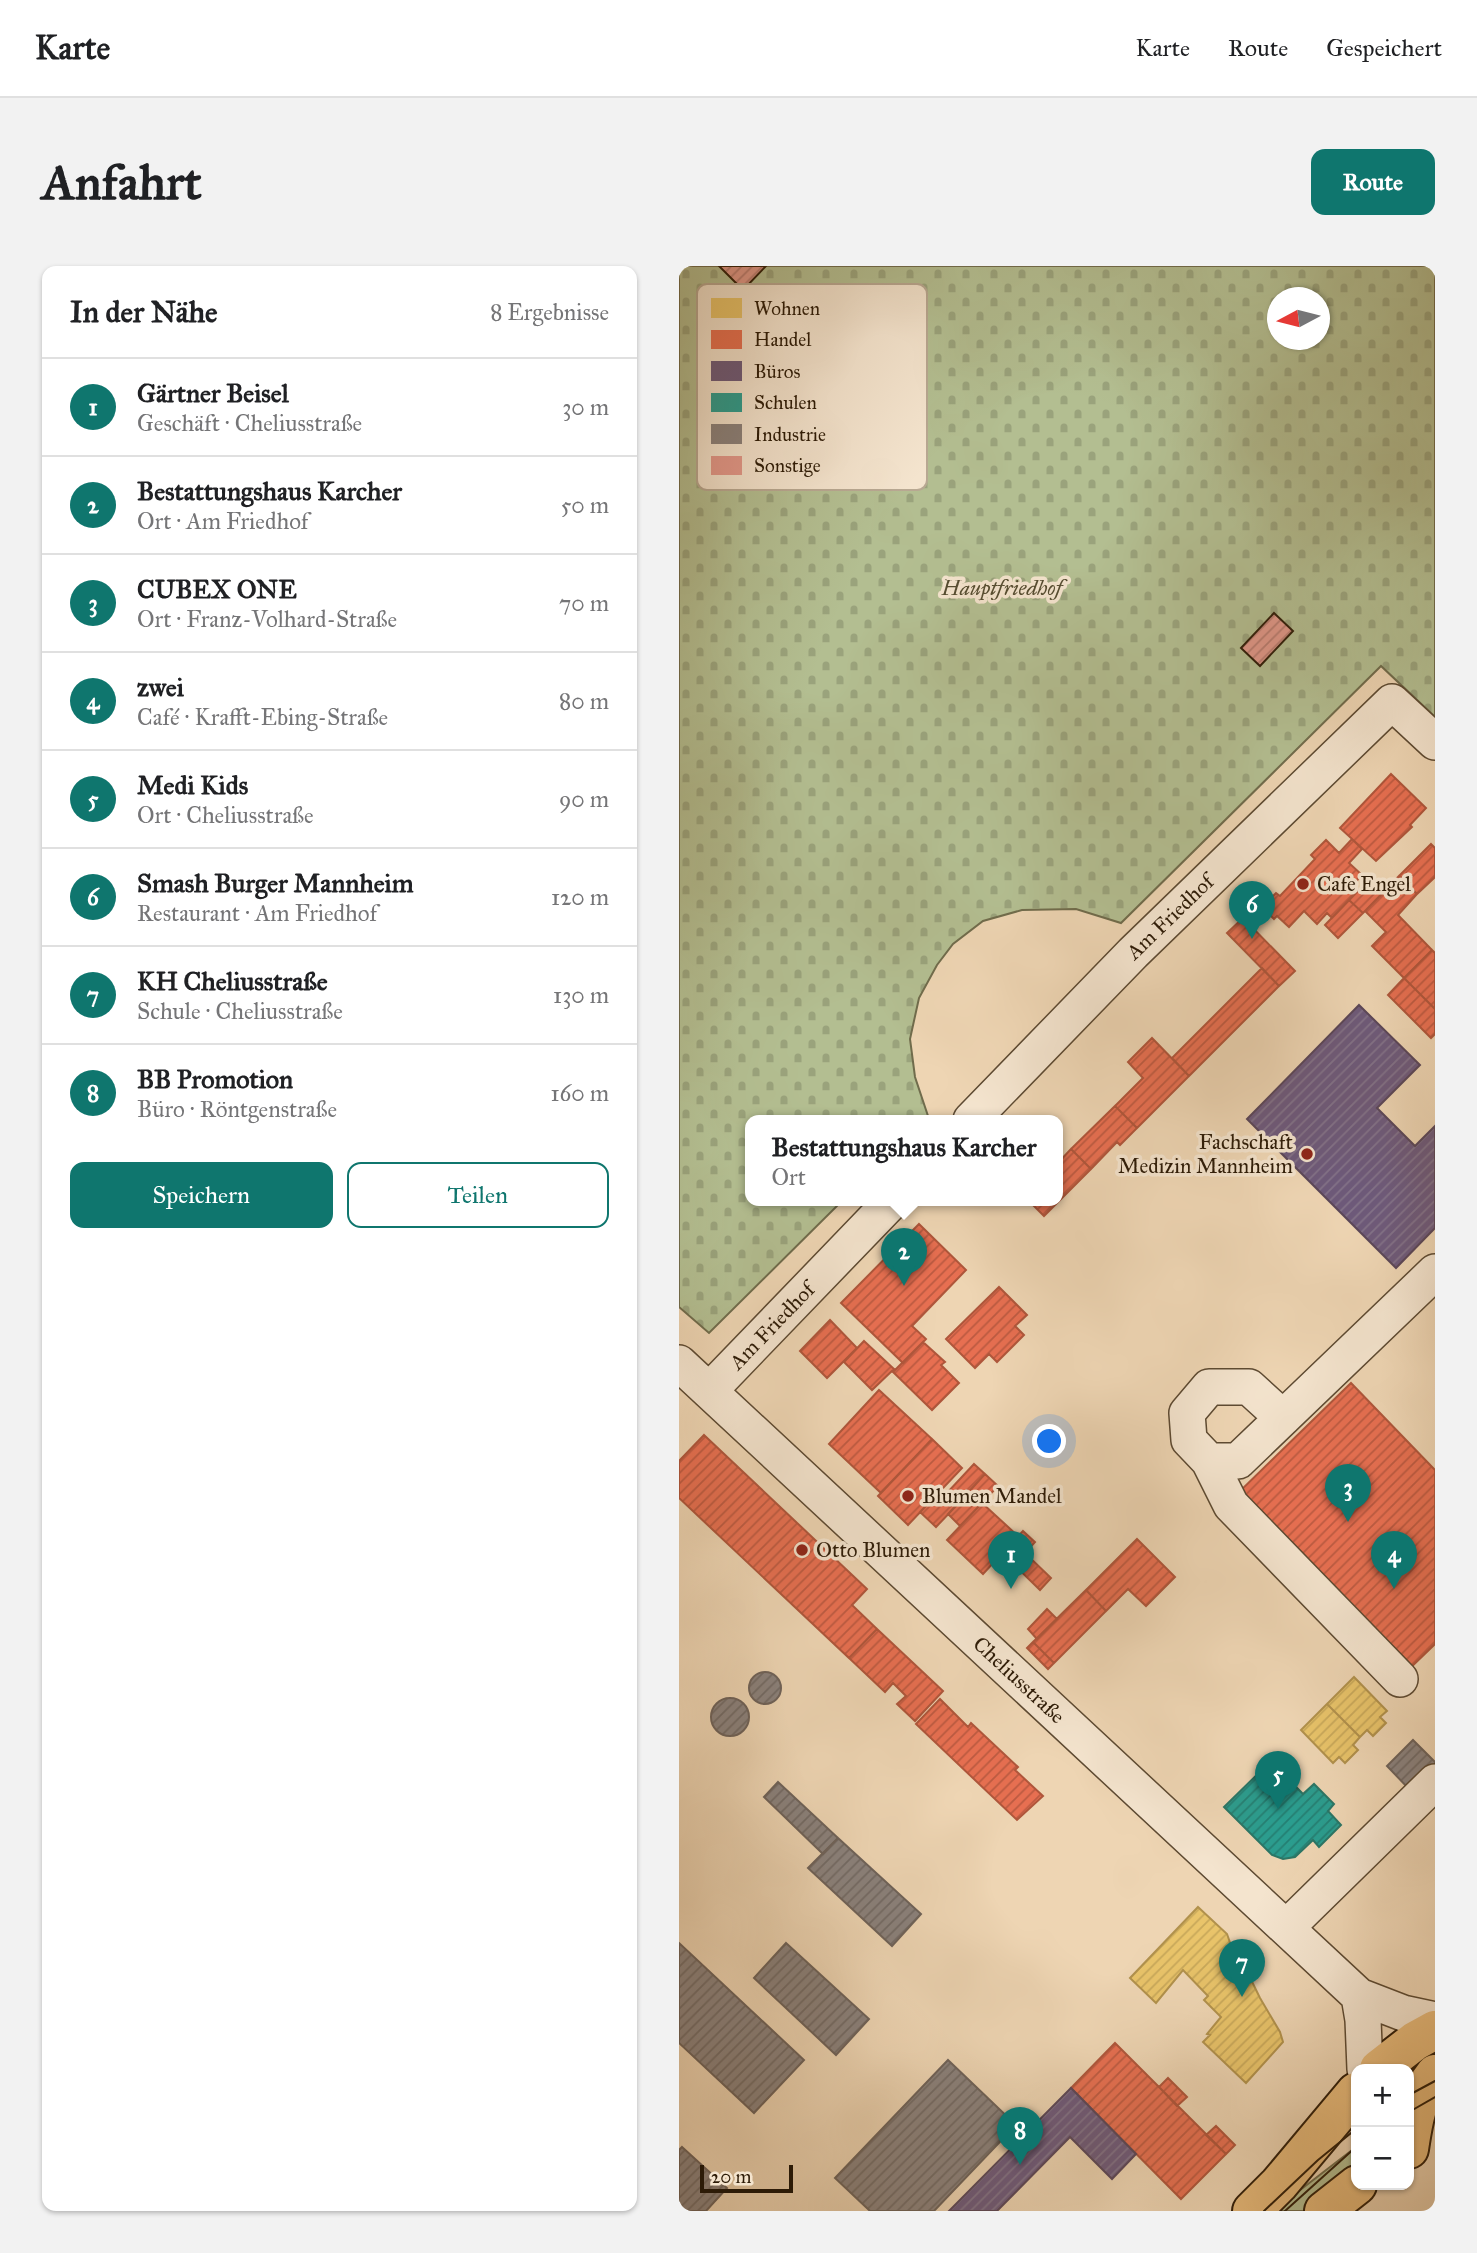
<!DOCTYPE html>
<html lang="de">
<meta charset="utf-8">
<style>
:root{--surface:#fff;--page:#f2f2f2;--text:#202124;--muted:#757577;--line:#e0e0e0;--accent:#0f766e}
body{margin:0;font-family:"IM FELL Great Primer",serif;background:var(--page);color:var(--text)}
.controls{position:absolute;right:21px;bottom:21px;display:grid;overflow:hidden;border-radius:14px;box-shadow:0 2px 5px #0004}
.controls button{width:63px;height:63px;display:grid;place-items:center;padding:0;border:0;border-bottom:2px solid var(--line);background:var(--surface);color:var(--text);font:35px sans-serif}
.compass{position:absolute;left:588px;top:21px;width:63px;height:63px;border-radius:50%;background:var(--surface);box-shadow:0 2px 5px #0004;rotate:263deg}
.scale{position:absolute;left:21px;bottom:18px;width:93px;box-sizing:border-box;padding-left:7px;border:4px solid #2d1b07;border-top:0;font-size:19px;line-height:24px;white-space:nowrap;color:#2d1b07;-webkit-text-stroke:5px #f4e4ce;paint-order:stroke}
.you{position:absolute;left:371px;top:1176px;width:24px;height:24px;margin:-18px;border:5px solid #fff;border-radius:50%;background:#1a73e8;box-shadow:0 0 0 10px #1a73e833}
.badge{display:grid;place-items:center;width:46px;height:46px;border-radius:50%;background:var(--accent);color:#fff;font-size:23px;font-weight:700}
.pin{position:absolute;translate:-50% -58px;filter:drop-shadow(0 2px 4px #0008)}
.pin::after{content:'';position:absolute;top:37px;width:24px;height:21px;background:inherit;clip-path:polygon(0 0,100% 0,50% 100%)}
.popup{position:absolute;left:66px;top:849px;width:318px;height:91px;box-sizing:border-box;display:grid;place-content:center;border-radius:14px;background:var(--surface);filter:drop-shadow(0 2px 5px #0005);font-size:23px;white-space:nowrap;color:var(--muted)}
.popup b{font-size:26px;color:var(--text)}
.popup::after{content:'';position:absolute;left:50%;top:100%;margin-left:-14px;border:14px solid transparent;border-top-color:var(--surface)}
.list{margin:0;padding:0;list-style:none}
h2{display:flex;justify-content:space-between;align-items:center;height:91px;margin:0;padding:0 28px;font-size:30px}
h2 small{font-size:23px;font-weight:400;color:var(--muted)}
.list li{display:grid;grid-template-columns:46px 1fr auto;gap:21px;align-items:center;box-sizing:border-box;height:98px;padding:0 28px;border-top:2px solid var(--line)}
.list b{display:block;font-size:26px;white-space:nowrap}
.list p{margin:0;font-size:23px;white-space:nowrap;color:var(--muted)}
.list em{font-size:23px;font-style:normal;color:var(--muted)}
.actions{display:flex;gap:14px;padding:21px 28px}
.actions a{flex:1;padding:16px 0;border:2px solid var(--accent);border-radius:14px;text-align:center;font-size:24px;color:var(--accent)}
.actions .main{background:var(--accent);color:#fff}
.map{position:relative;flex:none;width:756px;height:1945px;overflow:hidden;border-radius:14px}
header{display:flex;align-items:center;gap:42px;box-sizing:border-box;height:98px;padding:0 35px;background:var(--surface);border-bottom:2px solid var(--line)}
header strong{font-size:33px}
nav{display:flex;gap:38px;margin-inline-start:auto;font-size:24px}
.intro{display:flex;align-items:center;justify-content:space-between;box-sizing:border-box;height:168px;padding:0 42px}
h1{margin:0;font-size:49px}
.button{padding:18px 32px;border-radius:14px;background:var(--accent);color:#fff;font-size:24px;font-weight:700}
main{display:flex;gap:42px;padding:0 42px}
aside{flex:1;background:var(--surface);border-radius:14px;box-shadow:0 2px 5px #0004}
.map>svg:first-child{display:block}
</style>
<header>
<strong>Karte</strong>
<nav><a>Karte</a><a>Route</a><a>Gespeichert</a></nav>
</header>
<div class="intro"><h1>Anfahrt</h1><a class="button">Route</a></div>
<main>
<aside>
<h2>In der Nähe<small>8 Ergebnisse</small></h2>
<ul class="list">
<li><span class="badge">1</span><div><b>Gärtner Beisel</b><p>Geschäft · Cheliusstraße</p></div><em>30 m</em></li>
<li><span class="badge">2</span><div><b>Bestattungshaus Karcher</b><p>Ort · Am Friedhof</p></div><em>50 m</em></li>
<li><span class="badge">3</span><div><b>CUBEX ONE</b><p>Ort · Franz-Volhard-Straße</p></div><em>70 m</em></li>
<li><span class="badge">4</span><div><b>zwei</b><p>Café · Krafft-Ebing-Straße</p></div><em>80 m</em></li>
<li><span class="badge">5</span><div><b>Medi Kids</b><p>Ort · Cheliusstraße</p></div><em>90 m</em></li>
<li><span class="badge">6</span><div><b>Smash Burger Mannheim</b><p>Restaurant · Am Friedhof</p></div><em>120 m</em></li>
<li><span class="badge">7</span><div><b>KH Cheliusstraße</b><p>Schule · Cheliusstraße</p></div><em>130 m</em></li>
<li><span class="badge">8</span><div><b>BB Promotion</b><p>Büro · Röntgenstraße</p></div><em>160 m</em></li>
</ul>
<div class="actions"><a class="main">Speichern</a><a>Teilen</a></div>
</aside>
<div class="map">
<svg width="756" height="1945" viewBox="0 0 756 1945">
<defs>
<pattern id="cemetery-stones" width="16" height="16" patternUnits="userSpaceOnUse" patternTransform="scale(1.75)"><rect width="16" height="16" fill="#b3be91"/><path d="M2 7V4a2 2 0 0 1 4 0v3zM10 15v-3a2 2 0 0 1 4 0v3z" fill="#9aa37c"/></pattern>
<pattern id="homes-hatch" width="6" height="6" patternUnits="userSpaceOnUse" patternTransform="scale(1.75)"><rect width="6" height="6" fill="#e9c46a"/><path d="M-1 1l2-2M0 6l6-6M5 7l2-2" fill="none" stroke="#c8a85a"/></pattern>
<pattern id="shops-hatch" width="6" height="6" patternUnits="userSpaceOnUse" patternTransform="scale(1.75)"><rect width="6" height="6" fill="#e76f51"/><path d="M-1 1l2-2M0 6l6-6M5 7l2-2" fill="none" stroke="#bc5a41"/></pattern>
<pattern id="offices-hatch" width="6" height="6" patternUnits="userSpaceOnUse" patternTransform="scale(1.75)"><rect width="6" height="6" fill="#6d597a"/><path d="M-1 1l2-2M0 6l6-6M5 7l2-2" fill="none" stroke="#827289"/></pattern>
<pattern id="schools-hatch" width="6" height="6" patternUnits="userSpaceOnUse" patternTransform="scale(1.75)"><rect width="6" height="6" fill="#2a9d8f"/><path d="M-1 1l2-2M0 6l6-6M5 7l2-2" fill="none" stroke="#247f73"/></pattern>
<pattern id="industry-hatch" width="6" height="6" patternUnits="userSpaceOnUse" patternTransform="scale(1.75)"><rect width="6" height="6" fill="#8a817c"/><path d="M-1 1l2-2M0 6l6-6M5 7l2-2" fill="none" stroke="#716964"/></pattern>
<pattern id="building-hatch" width="6" height="6" patternUnits="userSpaceOnUse" patternTransform="scale(1.75)"><rect width="6" height="6" fill="#e2988b"/><path d="M-1 1l2-2M0 6l6-6M5 7l2-2" fill="none" stroke="#b87b70"/></pattern>
</defs>
<rect width="100%" height="100%" fill="#eed5b3"/>
<filter id="stains"><feTurbulence type="fractalNoise" baseFrequency=".00286" numOctaves="4"/><feColorMatrix values="0 0 0 0 .2 0 0 0 0 .09 0 0 0 0 .02 0 0 0 .5 -.17"/></filter>
<radialGradient id="worn" r=".72"><stop offset=".6" stop-color="#630" stop-opacity="0"/><stop offset="1" stop-color="#630" stop-opacity=".3"/></radialGradient>
<!-- grass -->
<path fill="#b3be91" stroke="#706c4c" stroke-width="2" d="M 677,1881 L 677,1902 L 642,1928 L 625,1945 L 598,1945 L 616,1928 Z"/>
<!-- cemetery -->
<path fill="url(#cemetery-stones)" stroke="#706c4c" stroke-width="2" fill-rule="evenodd" d="M 0,0 L 756,0 L 756,451 L 702,400 L 442,657 L 397,643 L 343,644 L 304,655 L 274,678 L 258,699 L 240,732 L 231,773 L 236,811 L 249,850 L 245,854 L 71,854 L 71,934 L 164,934 L 30,1067 L 0,1041 ZM 598,32 L 640,32 L 640,74 L 598,74 Z"/>
<!-- homes -->
<path fill="url(#homes-hatch)" stroke="#b1914c" stroke-width="2" d="M 675,1411 L 708,1445 L 701,1451 L 707,1457 L 694,1470 L 688,1464 L 681,1471 L 648,1438 Z
M 648,1438 L 681,1471 L 674,1479 L 679,1484 L 666,1497 L 660,1491 L 654,1497 L 622,1464 Z
M 519,1641 L 548,1668 L 554,1685 L 562,1693 L 581,1732 L 601,1766 L 604,1776 L 567,1817 L 524,1776 L 531,1769 L 528,1768 L 542,1751 L 525,1734 L 529,1730 L 504,1704 L 477,1737 L 451,1712 Z"/>
<!-- shops -->
<path fill="url(#shops-hatch)" stroke="#af563b" stroke-width="2" d="M 712,508 L 747,542 L 731,559 L 733,561 L 697,595 L 661,562 Z
M 673,573 L 683,583 L 670,597 L 683,609 L 671,622 L 677,627 L 653,652 L 648,647 L 638,658 L 625,645 L 610,661 L 598,650 L 595,653 L 583,641 L 597,627 L 601,630 L 636,593 L 632,589 L 647,574 L 660,587 Z
M 752,578 L 756,582 L 756,611 L 738,628 L 720,610 Z
M 720,610 L 738,628 L 719,649 L 753,684 L 725,712 L 693,680 L 707,666 L 686,645 Z
M 693,611 L 706,625 L 684,647 L 670,634 Z
M 670,634 L 684,647 L 659,672 L 646,659 Z
M 564,652 L 616,705 L 600,720 L 548,667 Z
M 753,684 L 756,687 L 756,743 L 725,712 Z
M 583,702 L 600,720 L 510,810 L 493,792 Z
M 725,712 L 756,743 L 756,768 L 752,772 L 709,729 Z
M 473,772 L 510,810 L 458,862 L 436,840 L 464,812 L 449,796 Z
M 436,840 L 458,862 L 441,879 L 438,876 L 412,903 L 392,883 Z
M 392,883 L 412,903 L 365,950 L 349,934 L 379,934 L 379,897 Z
M 240,958 L 287,1004 L 233,1060 L 247,1073 L 224,1097 L 162,1037 Z
M 320,1021 L 348,1049 L 336,1060 L 345,1069 L 318,1096 L 310,1088 L 296,1102 L 267,1073 Z
M 151,1054 L 178,1082 L 148,1112 L 121,1085 Z
M 185,1075 L 215,1103 L 193,1124 L 165,1096 Z
M 244,1076 L 266,1096 L 262,1099 L 280,1117 L 253,1144 L 214,1106 Z
M 672,1117 L 756,1204 L 756,1378 L 727,1406 L 557,1229 Z
M 200,1124 L 253,1173 L 202,1227 L 150,1178 Z
M 25,1169 L 188,1323 L 173,1339 L 198,1363 L 170,1392 L 0,1232 L 0,1195 Z
M 253,1173 L 283,1202 L 229,1259 L 199,1230 Z
M 295,1198 L 306,1208 L 278,1239 L 267,1228 Z
M 306,1208 L 319,1220 L 281,1260 L 269,1248 Z
M 262,1224 L 278,1239 L 257,1261 L 241,1246 Z
M 303,1237 L 339,1270 L 304,1308 L 268,1274 Z
M 344,1265 L 356,1276 L 346,1287 L 372,1312 L 361,1324 L 323,1287 Z
M 458,1273 L 496,1311 L 467,1340 L 449,1323 L 427,1345 L 407,1324 Z
M 407,1324 L 427,1345 L 375,1397 L 354,1376 Z
M 368,1343 L 378,1353 L 358,1373 L 349,1363 Z
M 198,1363 L 264,1425 L 236,1455 L 218,1438 L 227,1430 L 214,1417 L 206,1426 L 170,1392 Z
M 354,1376 L 375,1397 L 369,1403 L 348,1382 Z
M 261,1433 L 289,1461 L 292,1457 L 339,1501 L 336,1504 L 364,1530 L 338,1554 L 237,1458 Z
M 436,1777 L 547,1888 L 502,1933 L 392,1822 Z
M 489,1812 L 508,1831 L 498,1840 L 480,1821 Z
M 537,1860 L 556,1879 L 547,1888 L 527,1869 Z"/>
<!-- offices -->
<path fill="url(#offices-hatch)" stroke="#5a4658" stroke-width="2" d="M 680,739 L 741,799 L 698,842 L 736,880 L 756,860 L 756,962 L 717,1002 L 568,853 Z
M 392,1822 L 457,1888 L 433,1913 L 391,1871 L 318,1945 L 270,1945 Z"/>
<!-- schools -->
<path fill="url(#schools-hatch)" stroke="#2b7666" stroke-width="2" d="M 592,1495 L 624,1528 L 635,1518 L 655,1538 L 649,1545 L 662,1559 L 640,1581 L 634,1574 L 616,1591 L 604,1593 L 593,1589 L 545,1541 Z"/>
<!-- industry -->
<path fill="url(#industry-hatch)" stroke="#6e6259" stroke-width="2" d="M70 1422a16 16 0 1 1 32 0a16 16 0 1 1-32 0Z
M32 1451a19 19 0 1 1 38 0a19 19 0 1 1-38 0Z
M 734,1474 L 756,1496 L 756,1498 L 731,1524 L 708,1500 Z
M 99,1516 L 159,1572 L 144,1588 L 85,1531 Z
M 159,1572 L 242,1648 L 213,1680 L 129,1602 Z
M 0,1677 L 125,1794 L 75,1847 L 0,1777 Z
M 107,1677 L 190,1753 L 157,1789 L 75,1712 Z
M 269,1794 L 337,1859 L 255,1945 L 191,1945 L 156,1912 Z
M 3,1881 L 48,1922 L 27,1945 L 0,1945 L 0,1884 Z"/>
<!-- building -->
<path fill="url(#building-hatch)" stroke="#2d1b07" stroke-width="2" d="M 40,0 L 87,0 L 64,24 Z
M 595,347 L 614,365 L 581,400 L 562,382 Z"/>
<g fill="none" stroke-linecap="round" stroke-linejoin="round">
<!-- minor casing -->
<g stroke="#5d4a32" stroke-width="38">
<path id="minor" d="M 292,854 L 454,687 L 713,436 L 756,476
M 0,1097 L 680,1730 L 724,1747 L 756,1754
M 30,1125 L 214,934
M 604,1152 L 570,1121 L 530,1121 L 508,1147 L 510,1174 L 530,1195 L 559,1195 C 625,1132 691,1069 756,1006
M 530,1195 L 552,1239 L 721,1413
M 607,1662 L 756,1516
M 680,1730 L 684,1754 L 686,1803"/>
</g>
<!-- major casing -->
<g stroke="#2d1b07" stroke-width="42">
<path id="major" d="M 700,1803 L 736,1775 L 756,1764
M 730,1883 C 734,1856 738,1830 756,1808
M 573,1945 L 600,1918 L 677,1826
M 645,1945 L 678,1919"/>
</g>
<!-- minor -->
<use href="#minor" stroke="#f4e4ce" stroke-width="35"/>
<!-- major -->
<use href="#major" stroke="#e7ba7a" stroke-width="38"/>
<!-- tram -->
<path stroke="#2d1b07" stroke-width="2" d="M 730,1829 L 756,1815
M 730,1846 L 756,1831
M 585,1945 L 639,1894 L 677,1863
M 606,1945 L 677,1881"/>
</g>
<!-- markers -->
<g fill="#8f2418" stroke="#f4e4ce" stroke-width="2.5">
<circle cx="624" cy="618" r="7"/>
<circle cx="628" cy="888" r="7"/>
<circle cx="229" cy="1230" r="7"/>
<circle cx="123" cy="1284" r="7"/>
</g>
<g text-anchor="middle" stroke-width="7" stroke-linejoin="round" paint-order="stroke">
<!-- park labels -->
<g font-size="21" font-style="italic" fill="#554c30" stroke="#f4e4ce">
<text x="323" y="329">Hauptfriedhof</text>
</g>
<!-- poi labels -->
<g font-size="21" fill="#2d1b07" stroke="#f4e4ce" text-anchor="start">
<text x="638" y="625">Cafe Engel</text>
<text x="614" y="883" text-anchor="end">Fachschaft<tspan x="614" dy="24">Medizin Mannheim</tspan></text>
<text x="243" y="1237">Blumen Mandel</text>
<text x="137" y="1291">Otto Blumen</text>
</g>
<!-- street labels -->
<g font-size="21" fill="#2d1b07" stroke="#f4e4ce">
<text transform="translate(491 651) rotate(-44)" y="7">Am Friedhof</text>
<text transform="translate(93 1060) rotate(-46)" y="7">Am Friedhof</text>
<text transform="translate(340 1414) rotate(43)" y="7">Cheliusstraße</text>
</g>
</g>
<!-- legend -->
<rect x="18" y="18" width="230" height="206" rx="10" fill="#f4e4ce" stroke="#b8a892" stroke-width="2"/>
<rect x="32" y="32" width="31" height="20" fill="#e9c46a"/>
<rect x="32" y="64" width="31" height="19" fill="#e76f51"/>
<rect x="32" y="95" width="31" height="20" fill="#6d597a"/>
<rect x="32" y="127" width="31" height="19" fill="#2a9d8f"/>
<rect x="32" y="158" width="31" height="20" fill="#8a817c"/>
<rect x="32" y="190" width="31" height="19" fill="#e2988b"/>
<g font-size="19" fill="#2d1b07">
<text x="75" y="49">Wohnen</text>
<text x="75" y="80">Handel</text>
<text x="75" y="112">Büros</text>
<text x="75" y="143">Schulen</text>
<text x="75" y="175">Industrie</text>
<text x="75" y="206">Sonstige</text>
</g>
<rect width="100%" height="100%" filter="url(#stains)"/>
<rect width="100%" height="100%" fill="url(#worn)"/>
</svg>
<div class="controls">
<button>+</button>
<button>−</button>
</div>
<svg class="compass" viewBox="-18 -18 36 36"><path d="M0-13l5 13h-10z" fill="#e53935"/><path d="M0 13l5-13h-10z" fill="#757577"/></svg>
<div class="scale">20 m</div>
<div class="you"></div>
<div class="pin badge" style="left:332px;top:1323px">1</div>
<div class="pin badge" style="left:225px;top:1020px">2</div>
<div class="popup"><b>Bestattungshaus Karcher</b>Ort</div>
<div class="pin badge" style="left:669px;top:1256px">3</div>
<div class="pin badge" style="left:715px;top:1323px">4</div>
<div class="pin badge" style="left:599px;top:1543px">5</div>
<div class="pin badge" style="left:573px;top:673px">6</div>
<div class="pin badge" style="left:563px;top:1731px">7</div>
<div class="pin badge" style="left:341px;top:1899px">8</div>
</div>
</main>
